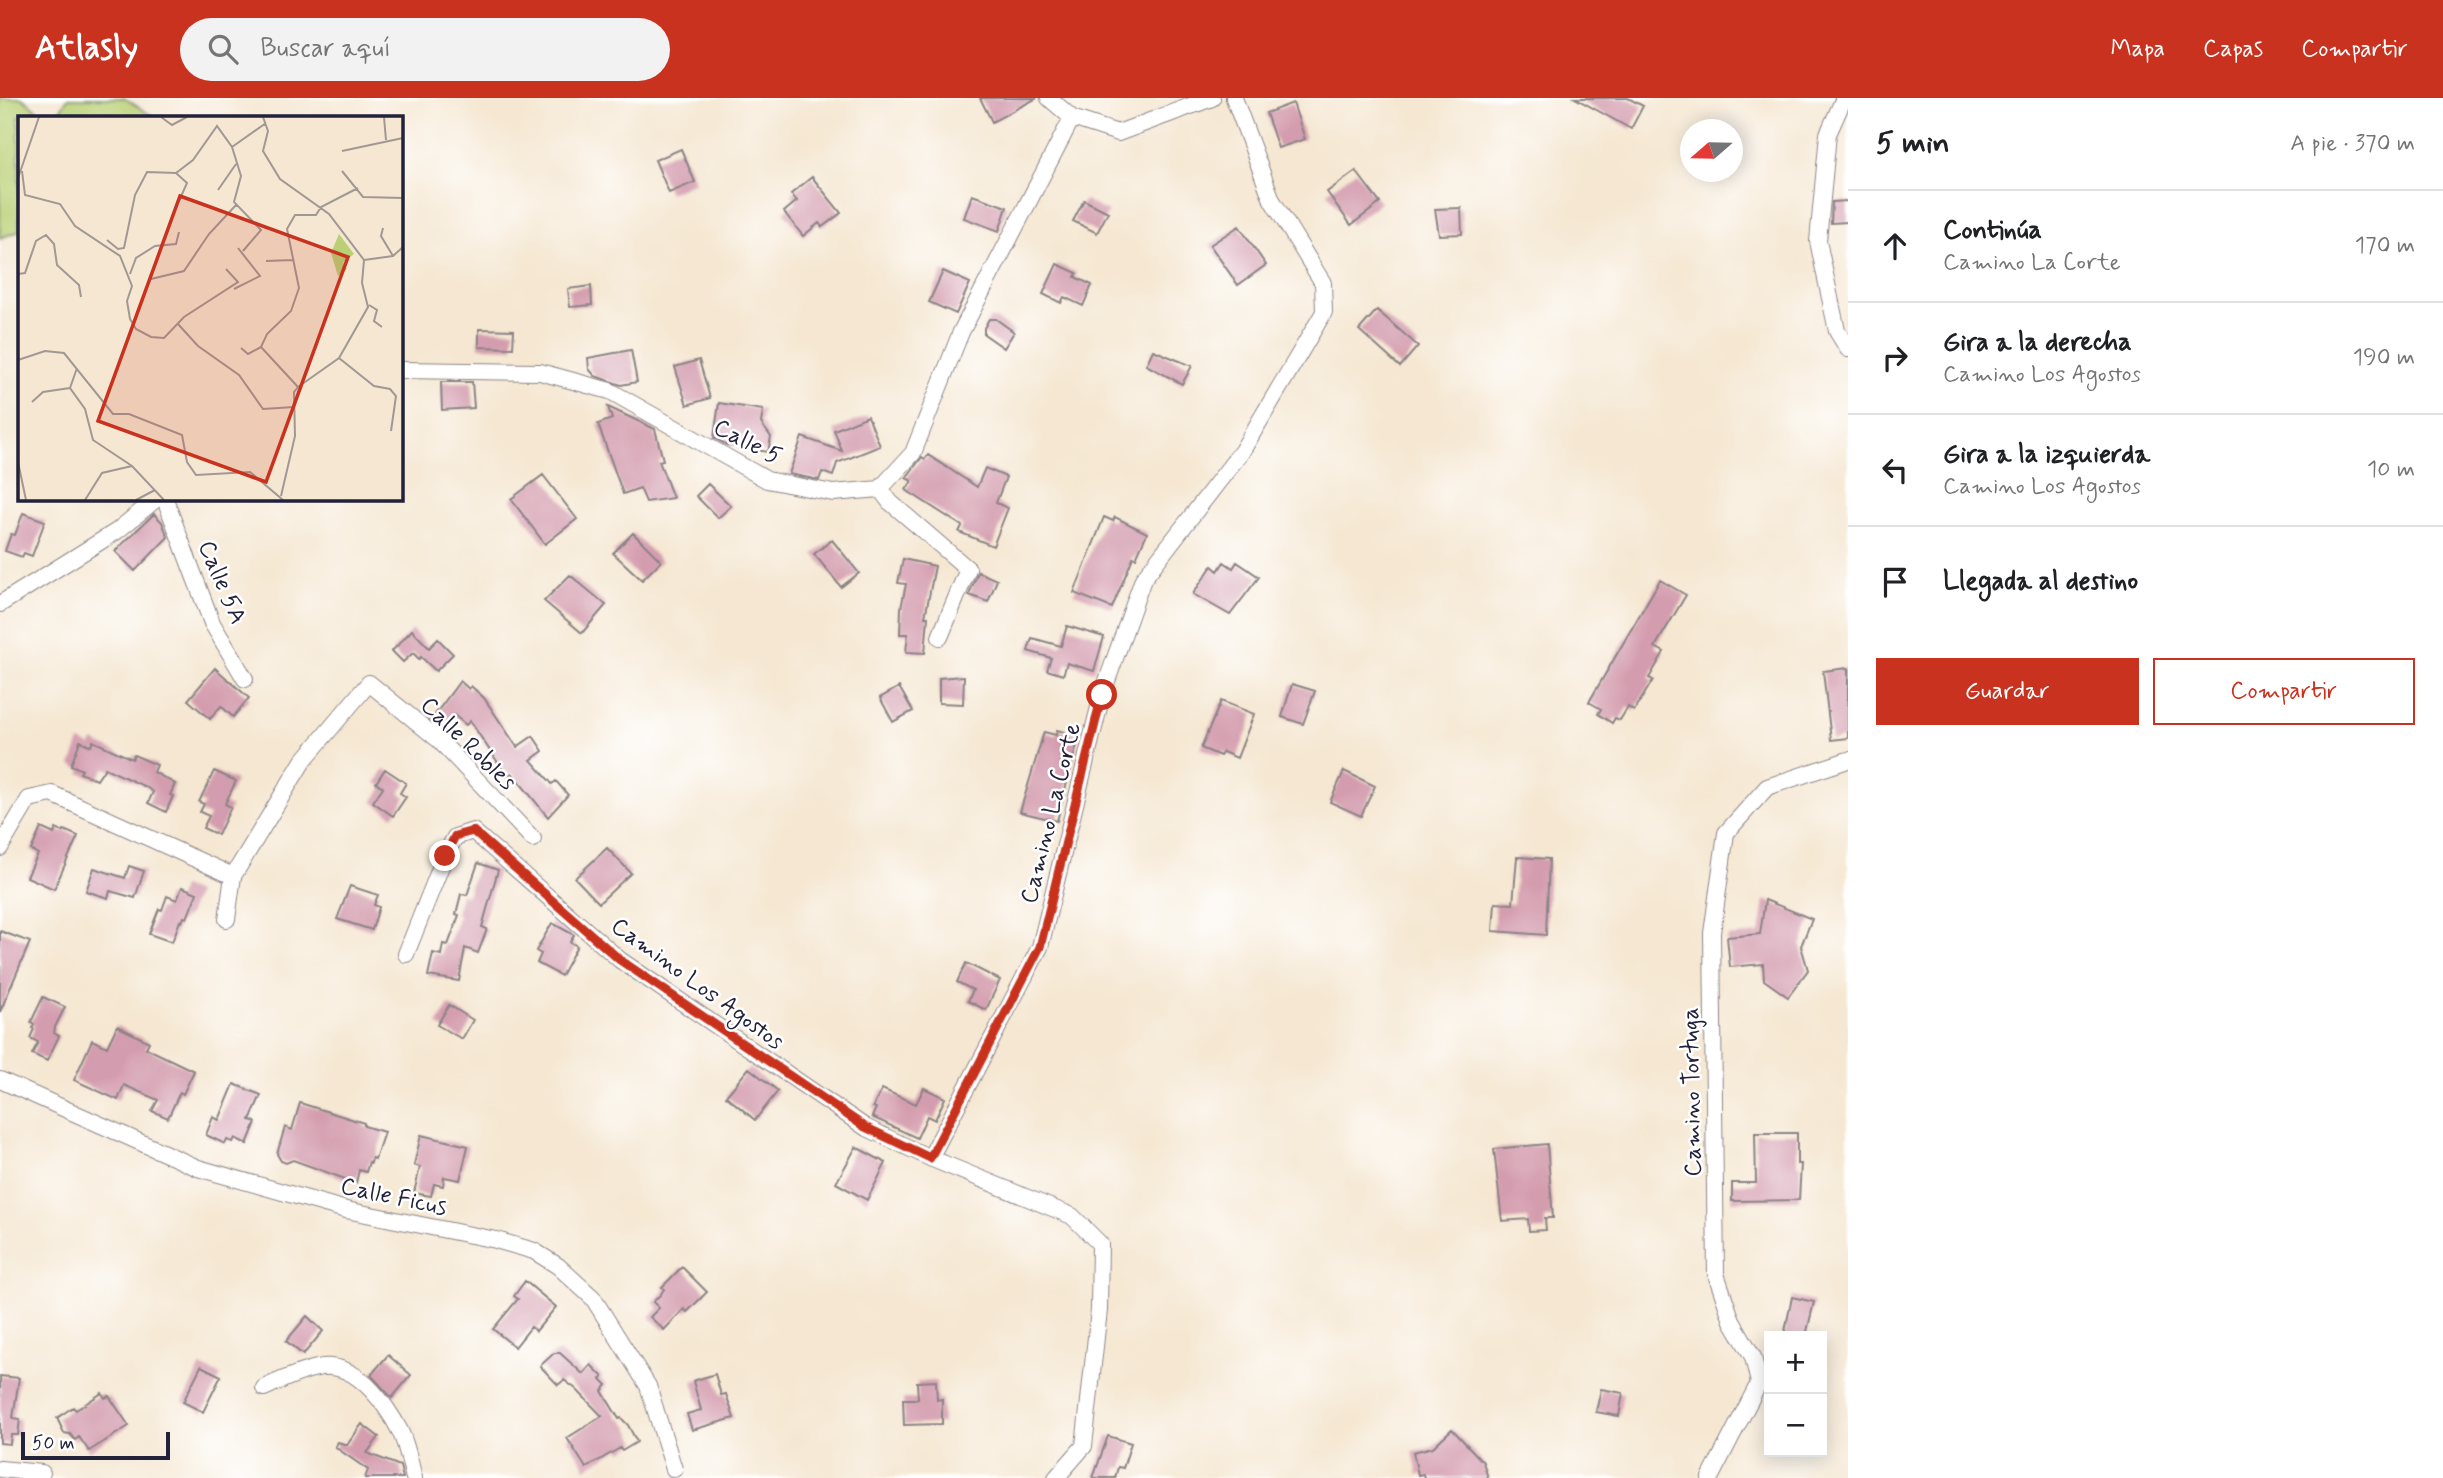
<!DOCTYPE html>
<html lang="es">
<meta charset="utf-8">
<style>
:root{--surface:#fff;--page:#f2f2f2;--text:#202124;--muted:#757577;--line:#e0e0e0;--accent:#c8321e}
body{margin:0;font-family:Mynerve,sans-serif;background:var(--page);color:var(--text)}
.controls{position:absolute;right:21px;bottom:21px;display:grid;overflow:hidden;border-radius:0px;box-shadow:0 4px 18px #0003}
.controls button{width:63px;height:63px;display:grid;place-items:center;padding:0;border:0;border-bottom:2px solid var(--line);background:var(--surface);color:var(--text);font:35px sans-serif}
.compass{position:absolute;left:1680px;top:21px;width:63px;height:63px;border-radius:50%;background:var(--surface);box-shadow:0 4px 18px #0003;rotate:250deg}
.scale{position:absolute;left:21px;bottom:18px;width:149px;box-sizing:border-box;padding-left:7px;border:4px solid #22223b;border-top:0;font-size:19px;line-height:24px;white-space:nowrap;color:#22223b;-webkit-text-stroke:5px #fff;paint-order:stroke}
.stop{position:absolute;width:21px;height:21px;margin:-16px;border:5px solid #c8321e;border-radius:50%;background:#fff}
.stop.end{background:#c8321e;border-color:#fff;box-shadow:0 2px 7px #0008}
.list{margin:0;padding:0;list-style:none}
h2{display:flex;justify-content:space-between;align-items:center;height:91px;margin:0;padding:0 28px;font-size:30px}
h2 small{font-size:23px;font-weight:400;color:var(--muted)}
.list li{display:grid;grid-template-columns:46px 1fr auto;gap:21px;align-items:center;box-sizing:border-box;height:112px;padding:0 28px;border-top:2px solid var(--line)}
.list b{display:block;font-size:26px;white-space:nowrap}
.list p{margin:0;font-size:23px;white-space:nowrap;color:var(--muted)}
.list em{font-size:23px;font-style:normal;color:var(--muted)}
.actions{display:flex;gap:14px;padding:21px 28px}
.actions a{flex:1;padding:16px 0;border:2px solid var(--accent);border-radius:0px;text-align:center;font-size:24px;color:var(--accent)}
.actions .main{background:var(--accent);color:#fff}
.icon{flex:none;width:38px;height:38px;fill:none;stroke:currentColor;stroke-width:2;stroke-linecap:round;stroke-linejoin:round}
.map{position:relative;flex:none;width:1848px;height:1380px;overflow:hidden}
header{display:flex;align-items:center;gap:42px;box-sizing:border-box;height:98px;padding:0 35px;background:var(--accent);color:#fff}
header strong{font-size:33px}
nav{display:flex;gap:38px;margin-inline-start:auto;font-size:24px}
.search{width:490px;height:63px;background:var(--page);display:flex;align-items:center;gap:18px;box-sizing:border-box;padding:0 24px;border-radius:38px;color:var(--muted);font-size:26px}
main{display:flex}
aside{flex:1;background:var(--surface)}
.map>svg:first-child{display:block}
</style>
<header>
<strong>Atlasly</strong>
<div class="search"><svg class="icon" aria-label="search" viewBox="0 0 24 24"><circle cx="10" cy="10" r="6"/><path d="M15 15l6 6"/></svg>Buscar aquí</div>
<nav><a>Mapa</a><a>Capas</a><a>Compartir</a></nav>
</header>
<main>
<div class="map">
<svg width="1848" height="1380" viewBox="0 0 1848 1380">
<rect width="100%" height="100%" fill="#fff"/>
<filter id="ink" filterUnits="userSpaceOnUse"><feTurbulence type="fractalNoise" baseFrequency=".0143" numOctaves="2"/><feDisplacementMap in="SourceGraphic" scale="14" xChannelSelector="R" yChannelSelector="G"/><feConvolveMatrix kernelMatrix="1 2 1 2 8 2 1 2 1" color-interpolation-filters="sRGB"/></filter>
<filter id="wash" filterUnits="userSpaceOnUse"><feTurbulence type="fractalNoise" baseFrequency=".00686" numOctaves="4" result="noise"/><feDisplacementMap in="SourceGraphic" scale="28" xChannelSelector="R" yChannelSelector="G"/><feGaussianBlur stdDeviation="1.57" result="paint"/><feColorMatrix in="noise" values="0 0 0 0 0 0 0 0 0 0 0 0 0 0 0 0 0 1.4 0 .05"/><feComposite in="paint" operator="in"/></filter>
<g filter="url(#wash)">
<rect width="100%" height="100%" fill="#f5e7d1"/>
<!-- park -->
<path fill="#b9d075" stroke="#6e7958" stroke-width="2" d="M 0,0 L 22,0 L 46,19 L 19,19 L 19,133 L 0,140 Z
M 68,0 L 124,0 L 154,19 L 56,19 Z"/>
<g id="blocks">
<!-- building -->
<path fill="#d49daf" d="M 980,0 L 1037,0 L 992,24 Z
M 1575,0 L 1628,0 L 1643,8 L 1631,31 Z
M 1293,5 L 1305,41 L 1278,50 L 1266,15 Z
M 681,51 L 695,84 L 669,95 L 655,62 Z
M 1356,73 L 1380,105 L 1351,127 L 1327,94 Z
M 812,79 L 841,115 L 822,129 L 819,125 L 803,138 L 784,114 L 797,103 L 791,96 Z
M 972,97 L 1007,109 L 999,133 L 964,120 Z
M 1084,102 L 1108,114 L 1097,135 L 1073,123 Z
M 1848,103 L 1848,124 L 1831,125 L 1832,104 Z
M 1461,110 L 1462,136 L 1439,137 L 1435,111 Z
M 1239,128 L 1266,167 L 1238,187 L 1210,147 Z
M 1057,166 L 1077,175 L 1075,179 L 1092,187 L 1083,208 L 1064,199 L 1061,205 L 1043,196 Z
M 943,173 L 970,185 L 956,216 L 929,204 Z
M 591,188 L 592,207 L 570,209 L 568,191 Z
M 1377,212 L 1418,248 L 1400,269 L 1359,232 Z
M 989,221 L 996,221 L 1014,234 L 1004,250 L 984,236 L 984,230 Z
M 479,231 L 514,232 L 513,250 L 479,249 Z
M 631,252 L 637,284 L 621,287 L 595,278 L 589,271 L 588,260 Z
M 1153,252 L 1192,268 L 1182,286 L 1146,267 Z
M 699,262 L 710,300 L 687,307 L 675,269 Z
M 441,284 L 472,284 L 474,310 L 442,312 Z
M 719,305 L 763,312 L 761,325 L 771,339 L 768,354 L 727,347 L 714,340 Z
M 608,309 L 655,331 L 663,362 L 659,363 L 673,400 L 646,404 L 640,390 L 623,396 L 598,326 L 612,321 Z
M 868,318 L 880,348 L 837,365 L 833,378 L 822,374 L 819,382 L 789,376 L 802,339 L 842,353 L 834,332 Z
M 928,357 L 977,389 L 985,370 L 1006,379 L 996,405 L 1008,410 L 993,448 L 959,434 L 962,428 L 906,392 L 912,383 L 906,380 L 922,359 L 925,361 Z
M 543,377 L 577,421 L 545,446 L 511,401 Z
M 708,386 L 731,408 L 718,420 L 696,398 Z
M 23,415 L 45,423 L 32,458 L 24,455 L 22,459 L 5,453 L 11,436 L 15,437 Z
M 154,416 L 162,424 L 168,439 L 135,473 L 115,453 Z
M 1104,419 L 1113,423 L 1115,419 L 1147,435 L 1136,460 L 1133,459 L 1112,510 L 1074,495 Z
M 633,435 L 661,463 L 642,482 L 613,455 Z
M 832,442 L 859,475 L 841,489 L 814,456 Z
M 903,461 L 935,468 L 925,519 L 928,519 L 925,555 L 906,554 L 908,536 L 900,536 L 901,510 L 906,486 L 898,485 Z
M 1224,464 L 1233,470 L 1237,464 L 1259,479 L 1230,517 L 1193,496 L 1212,468 L 1218,473 Z
M 978,474 L 997,482 L 988,504 L 969,497 Z
M 570,477 L 606,507 L 582,535 L 544,503 Z
M 1660,482 L 1686,497 L 1655,549 L 1664,554 L 1649,580 L 1653,582 L 1634,613 L 1628,609 L 1620,622 L 1615,620 L 1612,625 L 1598,616 L 1601,611 L 1589,604 Z
M 1067,528 L 1104,539 L 1094,573 L 1067,565 L 1063,577 L 1047,572 L 1051,560 L 1028,553 L 1032,540 L 1061,548 Z
M 412,532 L 429,550 L 438,541 L 453,556 L 436,573 L 421,559 L 419,561 L 413,555 L 403,564 L 392,553 Z
M 215,570 L 249,600 L 233,619 L 221,608 L 210,621 L 188,602 Z
M 1848,570 L 1848,640 L 1831,642 L 1823,573 Z
M 964,578 L 963,606 L 939,605 L 939,580 Z
M 460,583 L 469,591 L 471,588 L 484,600 L 517,649 L 533,638 L 543,653 L 531,662 L 552,686 L 556,683 L 568,697 L 548,719 L 512,675 L 507,678 L 470,623 L 466,627 L 454,617 L 441,630 L 431,622 Z
M 1292,586 L 1315,593 L 1303,626 L 1282,619 Z
M 899,589 L 913,613 L 893,624 L 880,600 Z
M 1221,603 L 1254,616 L 1237,660 L 1223,654 L 1220,658 L 1201,650 Z
M 1057,632 L 1079,638 L 1057,723 L 1020,714 L 1044,634 L 1056,637 Z
M 80,643 L 91,648 L 93,643 L 132,661 L 134,657 L 157,667 L 154,674 L 175,686 L 170,697 L 173,698 L 166,714 L 148,705 L 153,694 L 146,689 L 105,670 L 97,682 L 80,675 L 82,672 L 71,667 Z
M 385,671 L 406,685 L 400,695 L 406,699 L 393,718 L 373,704 L 383,689 L 376,685 Z
M 214,673 L 236,683 L 225,706 L 231,709 L 218,737 L 203,730 L 209,718 L 200,714 L 204,706 L 199,704 Z
M 1344,673 L 1375,688 L 1361,718 L 1330,704 Z
M 41,730 L 54,736 L 56,731 L 63,734 L 64,732 L 78,738 L 54,791 L 27,779 L 38,756 L 31,752 Z
M 607,750 L 631,775 L 599,805 L 575,780 Z
M 1517,759 L 1549,761 L 1546,837 L 1493,833 L 1495,805 L 1513,806 Z
M 478,765 L 498,772 L 482,829 L 487,831 L 478,855 L 465,850 L 459,883 L 428,878 L 433,855 L 441,857 L 443,846 L 448,847 L 459,817 L 456,816 L 461,796 L 467,797 Z
M 129,768 L 144,773 L 135,800 L 110,793 L 108,800 L 86,793 L 94,770 L 125,780 Z
M 350,788 L 378,797 L 374,807 L 379,809 L 372,832 L 337,821 Z
M 182,789 L 197,795 L 187,820 L 184,819 L 182,824 L 180,823 L 172,844 L 149,836 L 159,811 L 162,812 L 167,798 L 177,802 Z
M 1765,802 L 1812,821 L 1801,848 L 1808,872 L 1788,899 L 1764,882 L 1763,866 L 1730,869 L 1727,839 L 1760,836 Z
M 552,825 L 574,837 L 570,844 L 577,848 L 561,878 L 537,865 L 541,856 L 536,853 Z
M 0,833 L 30,844 L 0,914 Z
M 966,865 L 1000,882 L 986,912 L 968,903 L 973,892 L 957,884 Z
M 43,899 L 65,909 L 55,929 L 54,935 L 59,938 L 47,963 L 32,956 L 38,944 L 30,940 L 34,931 L 32,930 L 34,926 L 31,924 Z
M 449,907 L 473,922 L 462,941 L 437,927 Z
M 117,928 L 149,944 L 146,950 L 194,973 L 183,996 L 180,994 L 168,1020 L 152,1013 L 158,1002 L 124,987 L 118,1002 L 74,982 L 92,942 L 107,949 Z
M 749,970 L 778,993 L 755,1022 L 726,998 Z
M 234,986 L 261,997 L 250,1022 L 256,1024 L 247,1046 L 235,1040 L 233,1044 L 227,1042 L 225,1046 L 206,1037 L 213,1019 L 219,1022 Z
M 924,990 L 945,1000 L 935,1022 L 927,1018 L 917,1040 L 872,1019 L 876,1010 L 873,1009 L 882,991 L 916,1006 Z
M 300,1005 L 364,1025 L 364,1028 L 384,1034 L 375,1061 L 372,1060 L 371,1065 L 369,1064 L 366,1074 L 359,1072 L 356,1085 L 293,1062 L 286,1065 L 281,1063 L 277,1056 L 285,1029 L 292,1032 Z
M 1755,1035 L 1797,1035 L 1797,1066 L 1801,1066 L 1799,1102 L 1732,1103 L 1732,1085 L 1756,1085 Z
M 421,1037 L 468,1048 L 460,1082 L 444,1079 L 443,1088 L 434,1086 L 431,1098 L 414,1095 L 420,1069 L 414,1067 Z
M 1547,1046 L 1553,1120 L 1545,1120 L 1546,1132 L 1529,1133 L 1528,1121 L 1502,1123 L 1494,1051 Z
M 856,1049 L 886,1065 L 867,1102 L 836,1085 Z
M 682,1169 L 707,1194 L 687,1214 L 684,1211 L 664,1232 L 650,1219 L 659,1210 L 653,1204 L 661,1196 L 664,1191 L 662,1189 Z
M 525,1183 L 556,1209 L 536,1233 L 531,1229 L 515,1249 L 493,1231 L 518,1201 L 514,1198 Z
M 1792,1199 L 1814,1204 L 1806,1238 L 1784,1238 Z
M 307,1218 L 323,1233 L 303,1257 L 286,1243 Z
M 554,1255 L 560,1255 L 583,1276 L 591,1267 L 603,1279 L 601,1281 L 607,1287 L 602,1293 L 619,1321 L 621,1320 L 628,1327 L 637,1344 L 622,1353 L 620,1350 L 586,1370 L 567,1340 L 602,1318 L 576,1291 L 564,1282 L 558,1287 L 540,1268 Z
M 388,1257 L 411,1277 L 392,1300 L 371,1277 Z
M 201,1268 L 221,1278 L 203,1314 L 183,1304 Z
M 715,1276 L 721,1297 L 726,1296 L 734,1320 L 692,1332 L 687,1316 L 701,1312 L 693,1283 Z
M 0,1278 L 19,1280 L 13,1320 L 20,1321 L 18,1337 L 11,1337 L 10,1346 L 0,1345 Z
M 936,1283 L 937,1302 L 942,1301 L 942,1326 L 904,1327 L 903,1301 L 918,1301 L 917,1284 Z
M 1601,1291 L 1623,1295 L 1619,1318 L 1596,1314 Z
M 102,1295 L 105,1300 L 109,1298 L 129,1328 L 89,1353 L 79,1339 L 75,1342 L 70,1336 L 64,1335 L 57,1320 L 73,1309 L 76,1312 Z
M 362,1326 L 379,1339 L 367,1355 L 400,1368 L 403,1380 L 365,1380 L 368,1372 L 335,1349 L 338,1344 L 347,1347 Z
M 1452,1331 L 1483,1364 L 1488,1380 L 1424,1380 L 1423,1376 L 1418,1377 L 1413,1354 L 1433,1349 Z
M 1108,1338 L 1131,1345 L 1123,1370 L 1118,1369 L 1115,1380 L 1093,1380 Z"/>
</g>
</g>
<g filter="url(#ink)">
<use href="#blocks" fill-opacity="0" stroke="#8c8486" stroke-width="2"/>
<g fill="none" stroke-linecap="round" stroke-linejoin="round">
<!-- street casing -->
<g stroke="#8c8486" stroke-width="18">
<path id="street" d="M 1049,0 L 1072,20 L 1118,35 L 1212,0
M 1844,0 L 1828,36 L 1818,143 L 1837,233 L 1848,251
M 401,272 L 540,274 L 610,293 L 767,382 L 833,395 L 880,391 L 913,355 L 961,234 L 1072,20
M 880,391 L 890,404 L 968,471 L 940,539
M 165,401 L 212,525 L 245,581
M 0,506 L 117,433 L 156,401
M 0,750 L 29,701 L 52,696 L 233,778
M 227,821 L 233,778 L 303,663 L 369,585 L 439,642 L 533,741
M 406,856 L 445,758 L 455,739 L 473,733 L 620,862 L 865,1029 L 930,1060 L 1072,1118 L 1100,1146 L 1099,1212 L 1084,1348 L 1056,1380
M 0,982 L 198,1070 L 346,1112 L 496,1142 L 534,1153 L 558,1168 L 593,1200 L 648,1288 L 674,1371
M 930,1060 L 1040,849 L 1102,597 L 1143,481 L 1242,353 L 1324,214 L 1323,185 L 1272,102 L 1234,0
M 264,1290 C 279,1283 314,1267 331,1269 C 361,1271 387,1308 400,1333 C 407,1347 410,1365 414,1380
M 0,1371 L 42,1375
M 1710,1380 L 1759,1285 L 1753,1259 L 1732,1223 L 1716,1176 L 1712,835 L 1726,735 L 1767,689 L 1848,662"/>
</g>
<!-- street -->
<use href="#street" stroke="#fff" stroke-width="16"/>
</g>
</g>
<g fill="none" stroke-linecap="round" stroke-linejoin="round" filter="url(#ink)">
<!-- route -->
<path stroke="#c8321e" stroke-width="9" d="M 445,758 L 455,738 L 473,733 L 620,862 L 865,1029 L 930,1060 L 1040,849 L 1102,597"/>
</g>
<g text-anchor="middle" stroke-width="5" stroke-linejoin="round" paint-order="stroke">
<!-- street labels -->
<g font-size="24" fill="#22223b" stroke="#fff">
<text transform="translate(748 343) rotate(27)" y="8">Calle 5</text>
<text transform="translate(223 484) rotate(67)" y="8">Calle 5A</text>
<text transform="translate(469 645) rotate(44)" y="8">Calle Robles</text>
<text transform="translate(1050 715) rotate(-76)" y="8">Camino La Corte</text>
<text transform="translate(698 885) rotate(36)" y="8">Camino Los Agostos</text>
<text transform="translate(1691 994) rotate(-91)" y="8">Camino Tortuga</text>
<text transform="translate(394 1098) rotate(12)" y="8">Calle Ficus</text>
</g>
</g>
<!-- overview -->
<g transform="translate(18 18)">
<rect width="385" height="385" fill="#f5e7d1"/>
<path d="M 321,118 L 336,138 L 325,146 L 329,153 L 320,160 L 313,137 Z" fill="#b9d075"/>
<path fill="none" stroke="#a19895" stroke-width="2" d="M 143,1 L 154,9 L 169,1M 245,1 L 250,15 L 245,35 L 262,63 L 311,98 L 346,144 L 344,167 L 350,191 L 321,242 L 280,271M 366,1 L 368,24M 214,31 L 248,7M 324,35 L 385,22M 4,55 L 7,79 L 42,88 L 57,110 L 102,140 L 114,170 L 109,185 L 112,203 L 118,213 L 133,221 L 146,222 L 166,201 L 220,166 L 208,153M 324,55 L 345,81 L 385,82M 158,57 L 169,67 L 161,85M 0,62 L 21,1M 200,74 L 218,48M 365,112 L 363,120 L 375,140M 89,124 L 100,133 L 106,132 L 117,79 L 129,56 L 158,57 L 175,44 L 199,10 L 214,31 L 223,60 L 216,86 L 243,114 L 225,135M 346,144 L 375,140 L 385,131M 248,145 L 275,144M 0,158 L 7,157 L 18,125 L 28,119 L 36,128 L 39,149 L 61,169 L 63,181M 112,158 L 118,142 L 137,130 L 158,128 L 161,116M 133,163 L 166,155 L 191,118 L 218,89M 216,173 L 242,160 L 220,132M 351,189 L 359,194 L 356,205 L 364,211M 160,208 L 180,230 L 221,259 L 245,293 L 276,291M 223,232 L 230,238 L 243,231M 321,242 L 356,270 L 372,273 L 378,280 L 373,315M 0,244 L 27,235 L 46,237 L 95,298 L 111,298 L 164,319 L 169,346 L 178,359 L 232,356 L 265,384M 59,252 L 52,272 L 67,293 L 75,324 L 114,350 L 146,384M 280,271 L 243,231 L 249,218 L 273,195 L 281,172 L 269,113 L 277,99 L 298,99 L 303,91 L 340,72M 14,286 L 25,276 L 52,272M 0,346 L 8,384M 263,380 L 277,320 L 276,276 L 280,271M 67,384 L 84,357 L 114,350M 118,384 L 137,374"/>
<path fill="#c8321e" fill-opacity="0.15" stroke="#c8321e" stroke-width="3.5" d="M 162,80 L 330,141 L 248,366 L 80,305 Z"/>
<rect width="385" height="385" fill="none" stroke="#22223b" stroke-width="3.5"/>
</g>
</svg>
<div class="controls">
<button>+</button>
<button>−</button>
</div>
<svg class="compass" viewBox="-18 -18 36 36"><path d="M0-13l5 13h-10z" fill="#e53935"/><path d="M0 13l5-13h-10z" fill="#757577"/></svg>
<div class="scale">50 m</div>
<div class="stop" style="left:1102px;top:597px"></div>
<div class="stop end" style="left:445px;top:758px"></div>
</div>
<aside>
<h2>5 min<small>A pie · 370 m</small></h2>
<ul class="list">
<li><svg class="icon" aria-label="ahead" viewBox="0 0 24 24"><path d="M12 20V5M6 11l6-6 6 6"/></svg><div><b>Continúa</b><p>Camino La Corte</p></div><em>170 m</em></li>
<li><svg class="icon" aria-label="right" viewBox="0 0 24 24"><path d="M7 20v-9h11M14 6l5 5-5 5"/></svg><div><b>Gira a la derecha</b><p>Camino Los Agostos</p></div><em>190 m</em></li>
<li><svg class="icon" aria-label="left" viewBox="0 0 24 24"><path d="M17 20v-9H6M10 6l-5 5 5 5"/></svg><div><b>Gira a la izquierda</b><p>Camino Los Agostos</p></div><em>10 m</em></li>
<li><svg class="icon" aria-label="arrive" viewBox="0 0 24 24"><path d="M6 21V4h12l-3 4 3 4H6"/></svg><div><b>Llegada al destino</b></div></li>
</ul>
<div class="actions"><a class="main">Guardar</a><a>Compartir</a></div>
</aside>
</main>
